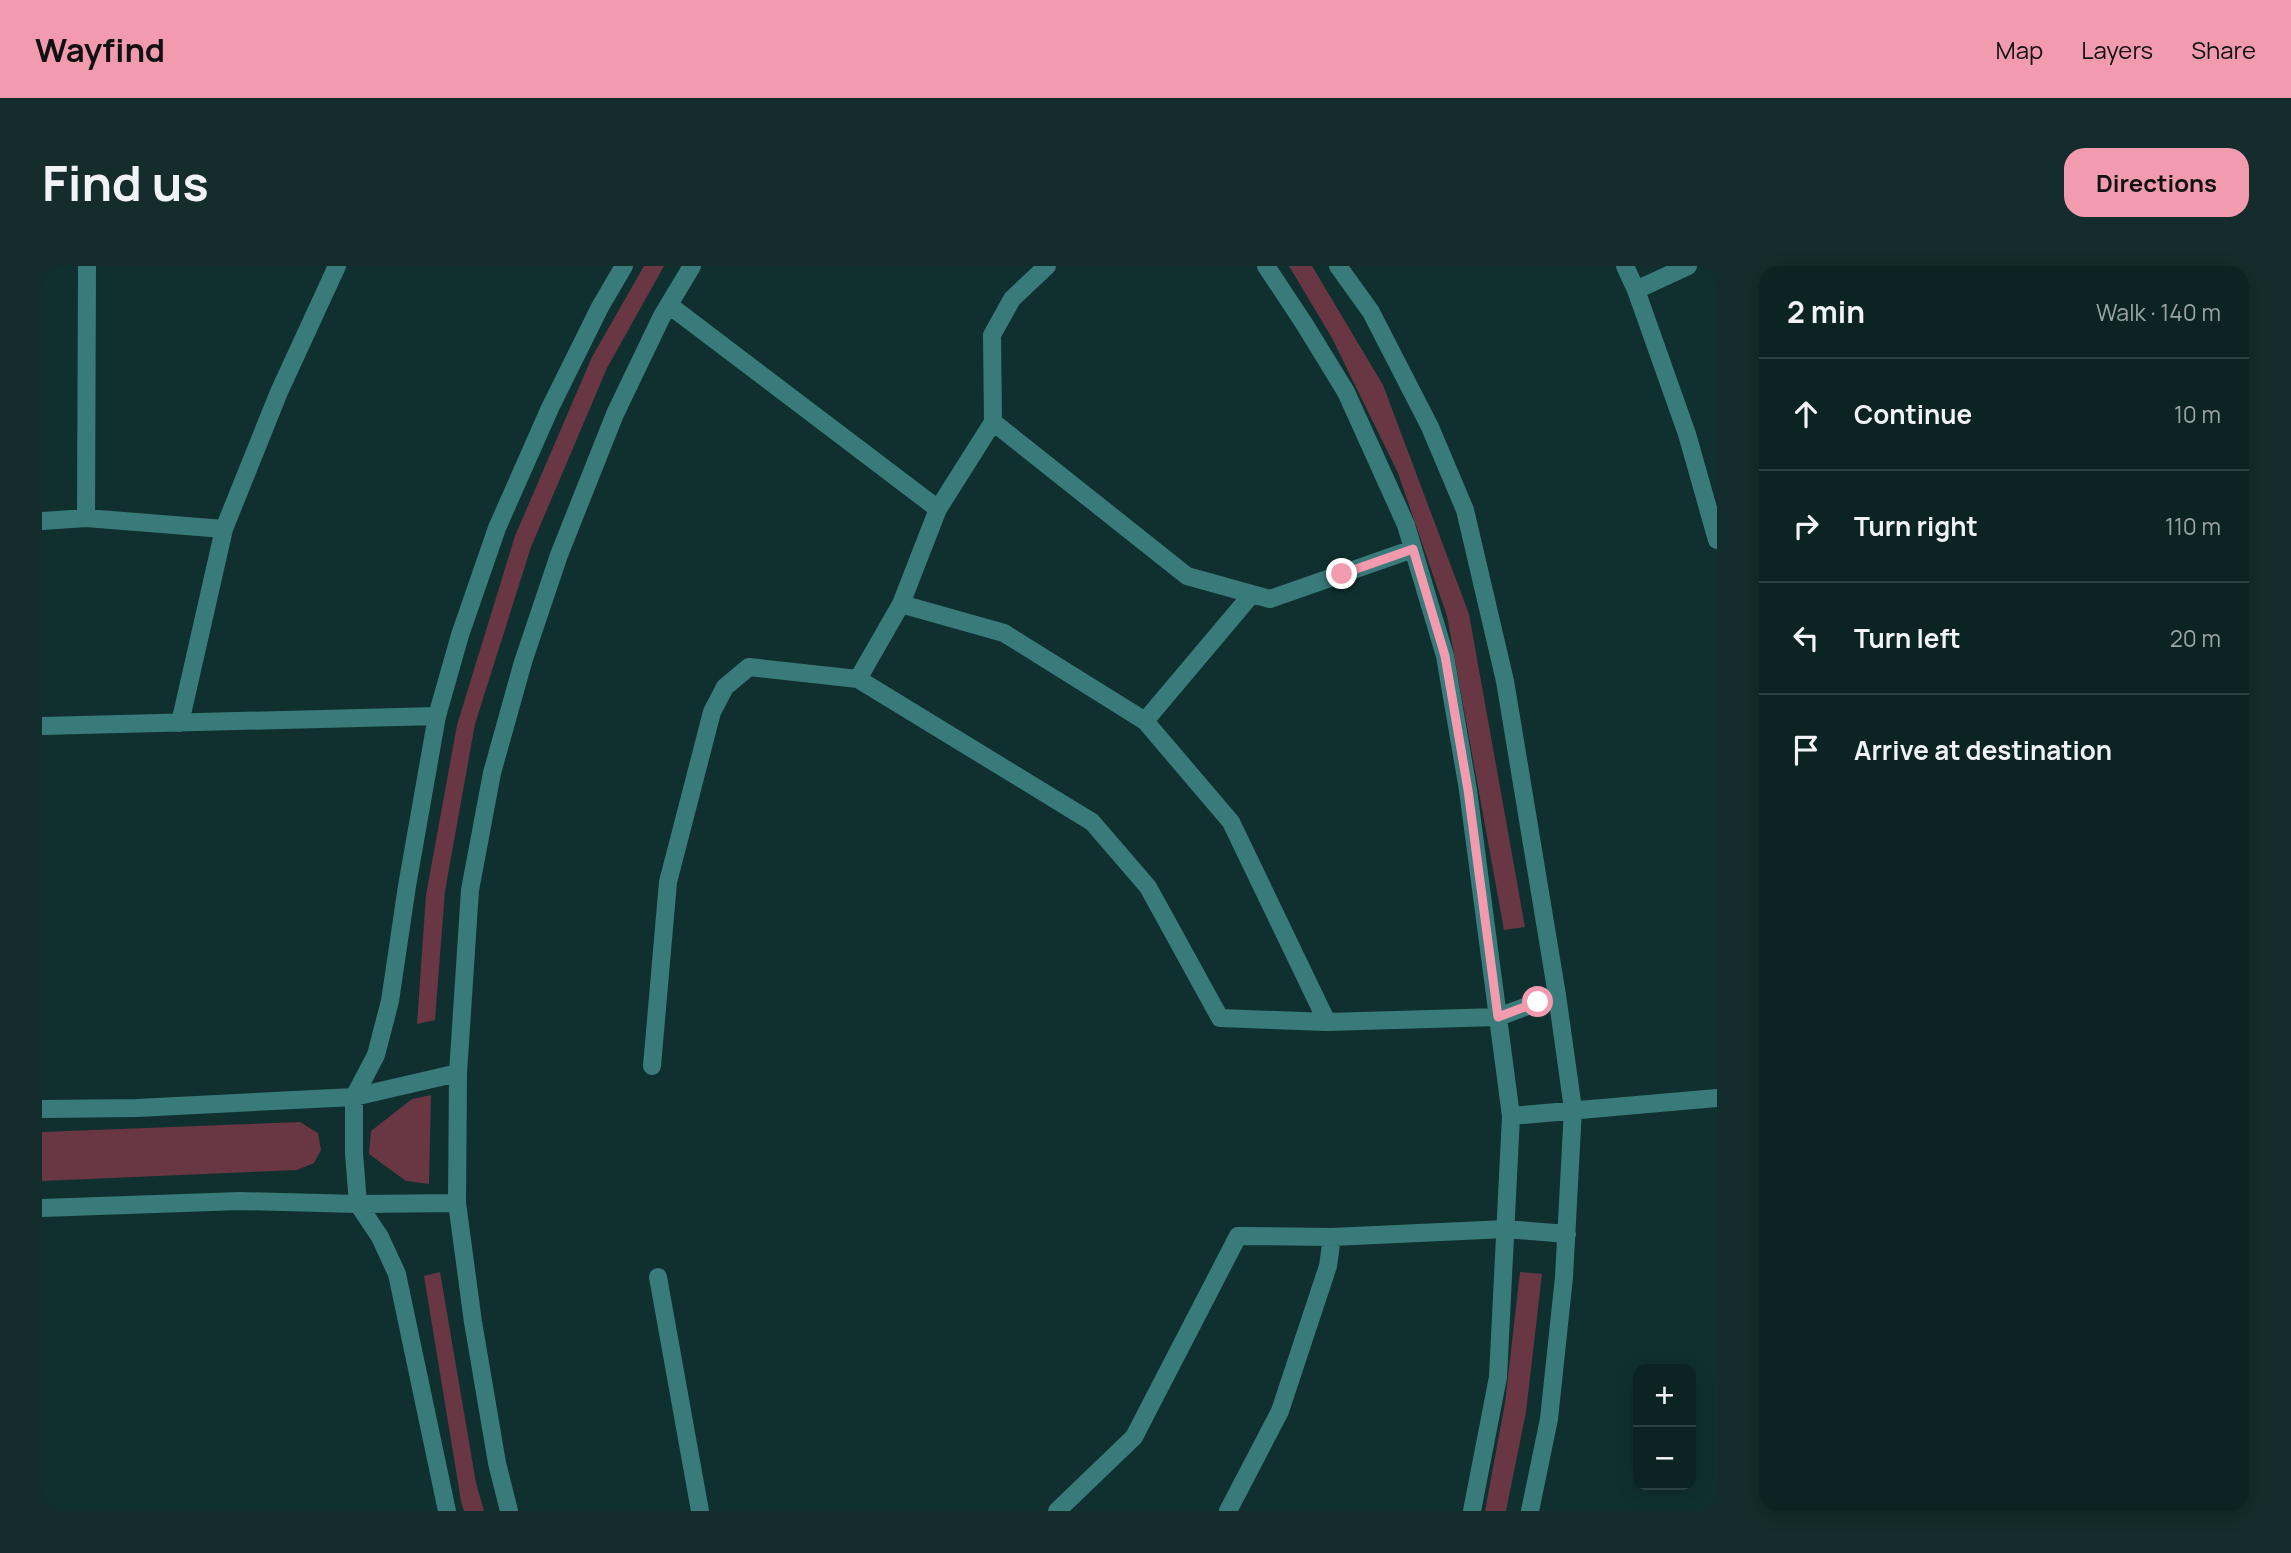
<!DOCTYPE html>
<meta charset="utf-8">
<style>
:root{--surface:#0b2423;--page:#142c2b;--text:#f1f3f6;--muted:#9aa4a6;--line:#2b4141;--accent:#f29aae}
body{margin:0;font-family:Manrope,sans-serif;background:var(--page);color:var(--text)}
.controls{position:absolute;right:21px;bottom:21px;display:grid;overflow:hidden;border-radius:14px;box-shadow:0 4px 18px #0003}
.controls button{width:63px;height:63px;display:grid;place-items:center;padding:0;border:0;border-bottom:2px solid var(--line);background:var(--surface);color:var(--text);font:35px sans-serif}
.stop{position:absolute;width:21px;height:21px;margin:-16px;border:5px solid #f29aae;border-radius:50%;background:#fff}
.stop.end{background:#f29aae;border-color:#fff;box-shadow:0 2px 7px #0008}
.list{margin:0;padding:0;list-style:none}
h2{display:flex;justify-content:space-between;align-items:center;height:91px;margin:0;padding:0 28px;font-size:30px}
h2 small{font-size:23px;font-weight:400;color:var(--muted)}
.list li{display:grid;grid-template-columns:46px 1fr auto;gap:21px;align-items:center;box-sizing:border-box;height:112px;padding:0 28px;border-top:2px solid var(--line)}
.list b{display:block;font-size:26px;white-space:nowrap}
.list em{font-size:23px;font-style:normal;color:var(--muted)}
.icon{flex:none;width:38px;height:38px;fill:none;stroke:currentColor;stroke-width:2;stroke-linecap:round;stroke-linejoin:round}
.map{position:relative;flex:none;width:1675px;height:1245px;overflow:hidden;border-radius:21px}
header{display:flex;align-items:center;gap:42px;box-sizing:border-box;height:98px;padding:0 35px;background:var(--accent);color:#111}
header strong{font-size:33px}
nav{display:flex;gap:38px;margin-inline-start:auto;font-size:24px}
.intro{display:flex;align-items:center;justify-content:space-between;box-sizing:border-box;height:168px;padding:0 42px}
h1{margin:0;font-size:49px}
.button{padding:18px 32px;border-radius:21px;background:var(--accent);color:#111;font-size:24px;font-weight:700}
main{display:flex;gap:42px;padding:0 42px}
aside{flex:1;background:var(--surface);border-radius:21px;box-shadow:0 4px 18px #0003}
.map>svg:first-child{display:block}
</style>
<header>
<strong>Wayfind</strong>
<nav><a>Map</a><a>Layers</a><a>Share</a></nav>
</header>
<div class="intro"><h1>Find us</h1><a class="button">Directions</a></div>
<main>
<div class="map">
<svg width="1675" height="1245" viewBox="0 0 1675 1245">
<rect width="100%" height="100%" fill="#0f302f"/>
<!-- green -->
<path fill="#693643" d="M 602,0 L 622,0 L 565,102 L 489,281 L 433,458 L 403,625 L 393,754 L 375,758 L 384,629 L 415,459 L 473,270 L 550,91 Z
M 1247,0 L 1270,0 L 1341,119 L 1427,348 L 1483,661 L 1462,664 L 1405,350 L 1356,207 L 1290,72 Z
M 389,829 L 387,918 L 364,915 L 327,888 L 329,865 L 370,833 Z
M 258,856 L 276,867 L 279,884 L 272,897 L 255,904 L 0,915 L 0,866 Z
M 398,1006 L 434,1217 L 442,1245 L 422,1245 L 419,1235 L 382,1010 Z
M 1478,1006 L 1500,1008 L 1484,1146 L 1464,1245 L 1443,1245 L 1463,1137 Z"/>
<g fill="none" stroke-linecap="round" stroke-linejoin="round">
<!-- minor -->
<path stroke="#397b7a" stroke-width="18" d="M 1224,0 L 1263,59 L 1304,126 L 1364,259 L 1403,390 L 1426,524 L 1469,850 L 1456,1111 L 1430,1245
M 1296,0 L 1329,46 L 1388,161 L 1423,244 L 1463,415 L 1515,729 L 1531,843 L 1522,1011 L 1507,1153 L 1488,1245
M 1583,0 L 1594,24 L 1645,168 L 1675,274
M 1594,24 L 1646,0
M 627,39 L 896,243
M 951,156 L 1145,310 L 1228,333 L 1371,283
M 44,252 L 45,0
M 0,255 L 44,252 L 182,263
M 859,338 L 962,367 L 1103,455 L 1189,556 L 1285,756
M 816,413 L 859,338 L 896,243 L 951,156 L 950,69 L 970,33 L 1005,0
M 1103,455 L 1210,328
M 138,457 L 182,263 L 237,126 L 295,0
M 0,460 L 395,450
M 610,800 L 626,616 L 670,446 L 683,421 L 707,401 L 816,413 L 1050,556 L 1106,621 L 1178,752 L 1285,756 L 1456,751 L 1515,729
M 0,843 L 95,842 L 312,831 L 416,807
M 1469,850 L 1675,832
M 0,942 L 198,935 L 316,938 L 415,937
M 616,1011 L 658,1245
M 405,1245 L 355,1008 L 338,971 L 316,938 L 312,887 L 312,831 L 334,789 L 348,735 L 365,620 L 395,450 L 418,369 L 455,262 L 508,142 L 558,41 L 582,0
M 467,1245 L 455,1197 L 431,1056 L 415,937 L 416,807 L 428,624 L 450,507 L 481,396 L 517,289 L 573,148 L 620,50 L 650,0
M 1015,1245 L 1092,1171 L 1196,970 L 1290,971 L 1464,963 L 1525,968
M 1186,1245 L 1238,1145 L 1286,1000 L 1290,971"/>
</g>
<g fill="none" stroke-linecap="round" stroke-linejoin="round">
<!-- route -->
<path stroke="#f29aae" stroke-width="9" d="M 1300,308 L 1371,283 L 1403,390 L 1426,524 L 1456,751 L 1496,736"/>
</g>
</svg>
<div class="controls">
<button>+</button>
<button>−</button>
</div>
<div class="stop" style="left:1496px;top:736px"></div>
<div class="stop end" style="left:1300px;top:308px"></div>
</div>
<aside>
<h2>2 min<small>Walk · 140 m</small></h2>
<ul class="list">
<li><svg class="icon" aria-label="ahead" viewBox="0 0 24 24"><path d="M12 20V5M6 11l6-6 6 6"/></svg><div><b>Continue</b></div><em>10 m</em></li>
<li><svg class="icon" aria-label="right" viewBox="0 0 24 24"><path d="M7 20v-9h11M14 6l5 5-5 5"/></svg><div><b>Turn right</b></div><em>110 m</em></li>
<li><svg class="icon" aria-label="left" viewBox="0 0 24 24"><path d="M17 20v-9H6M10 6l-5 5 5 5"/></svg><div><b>Turn left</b></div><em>20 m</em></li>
<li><svg class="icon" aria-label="arrive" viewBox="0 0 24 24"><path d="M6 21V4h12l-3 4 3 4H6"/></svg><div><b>Arrive at destination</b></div></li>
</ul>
</aside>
</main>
